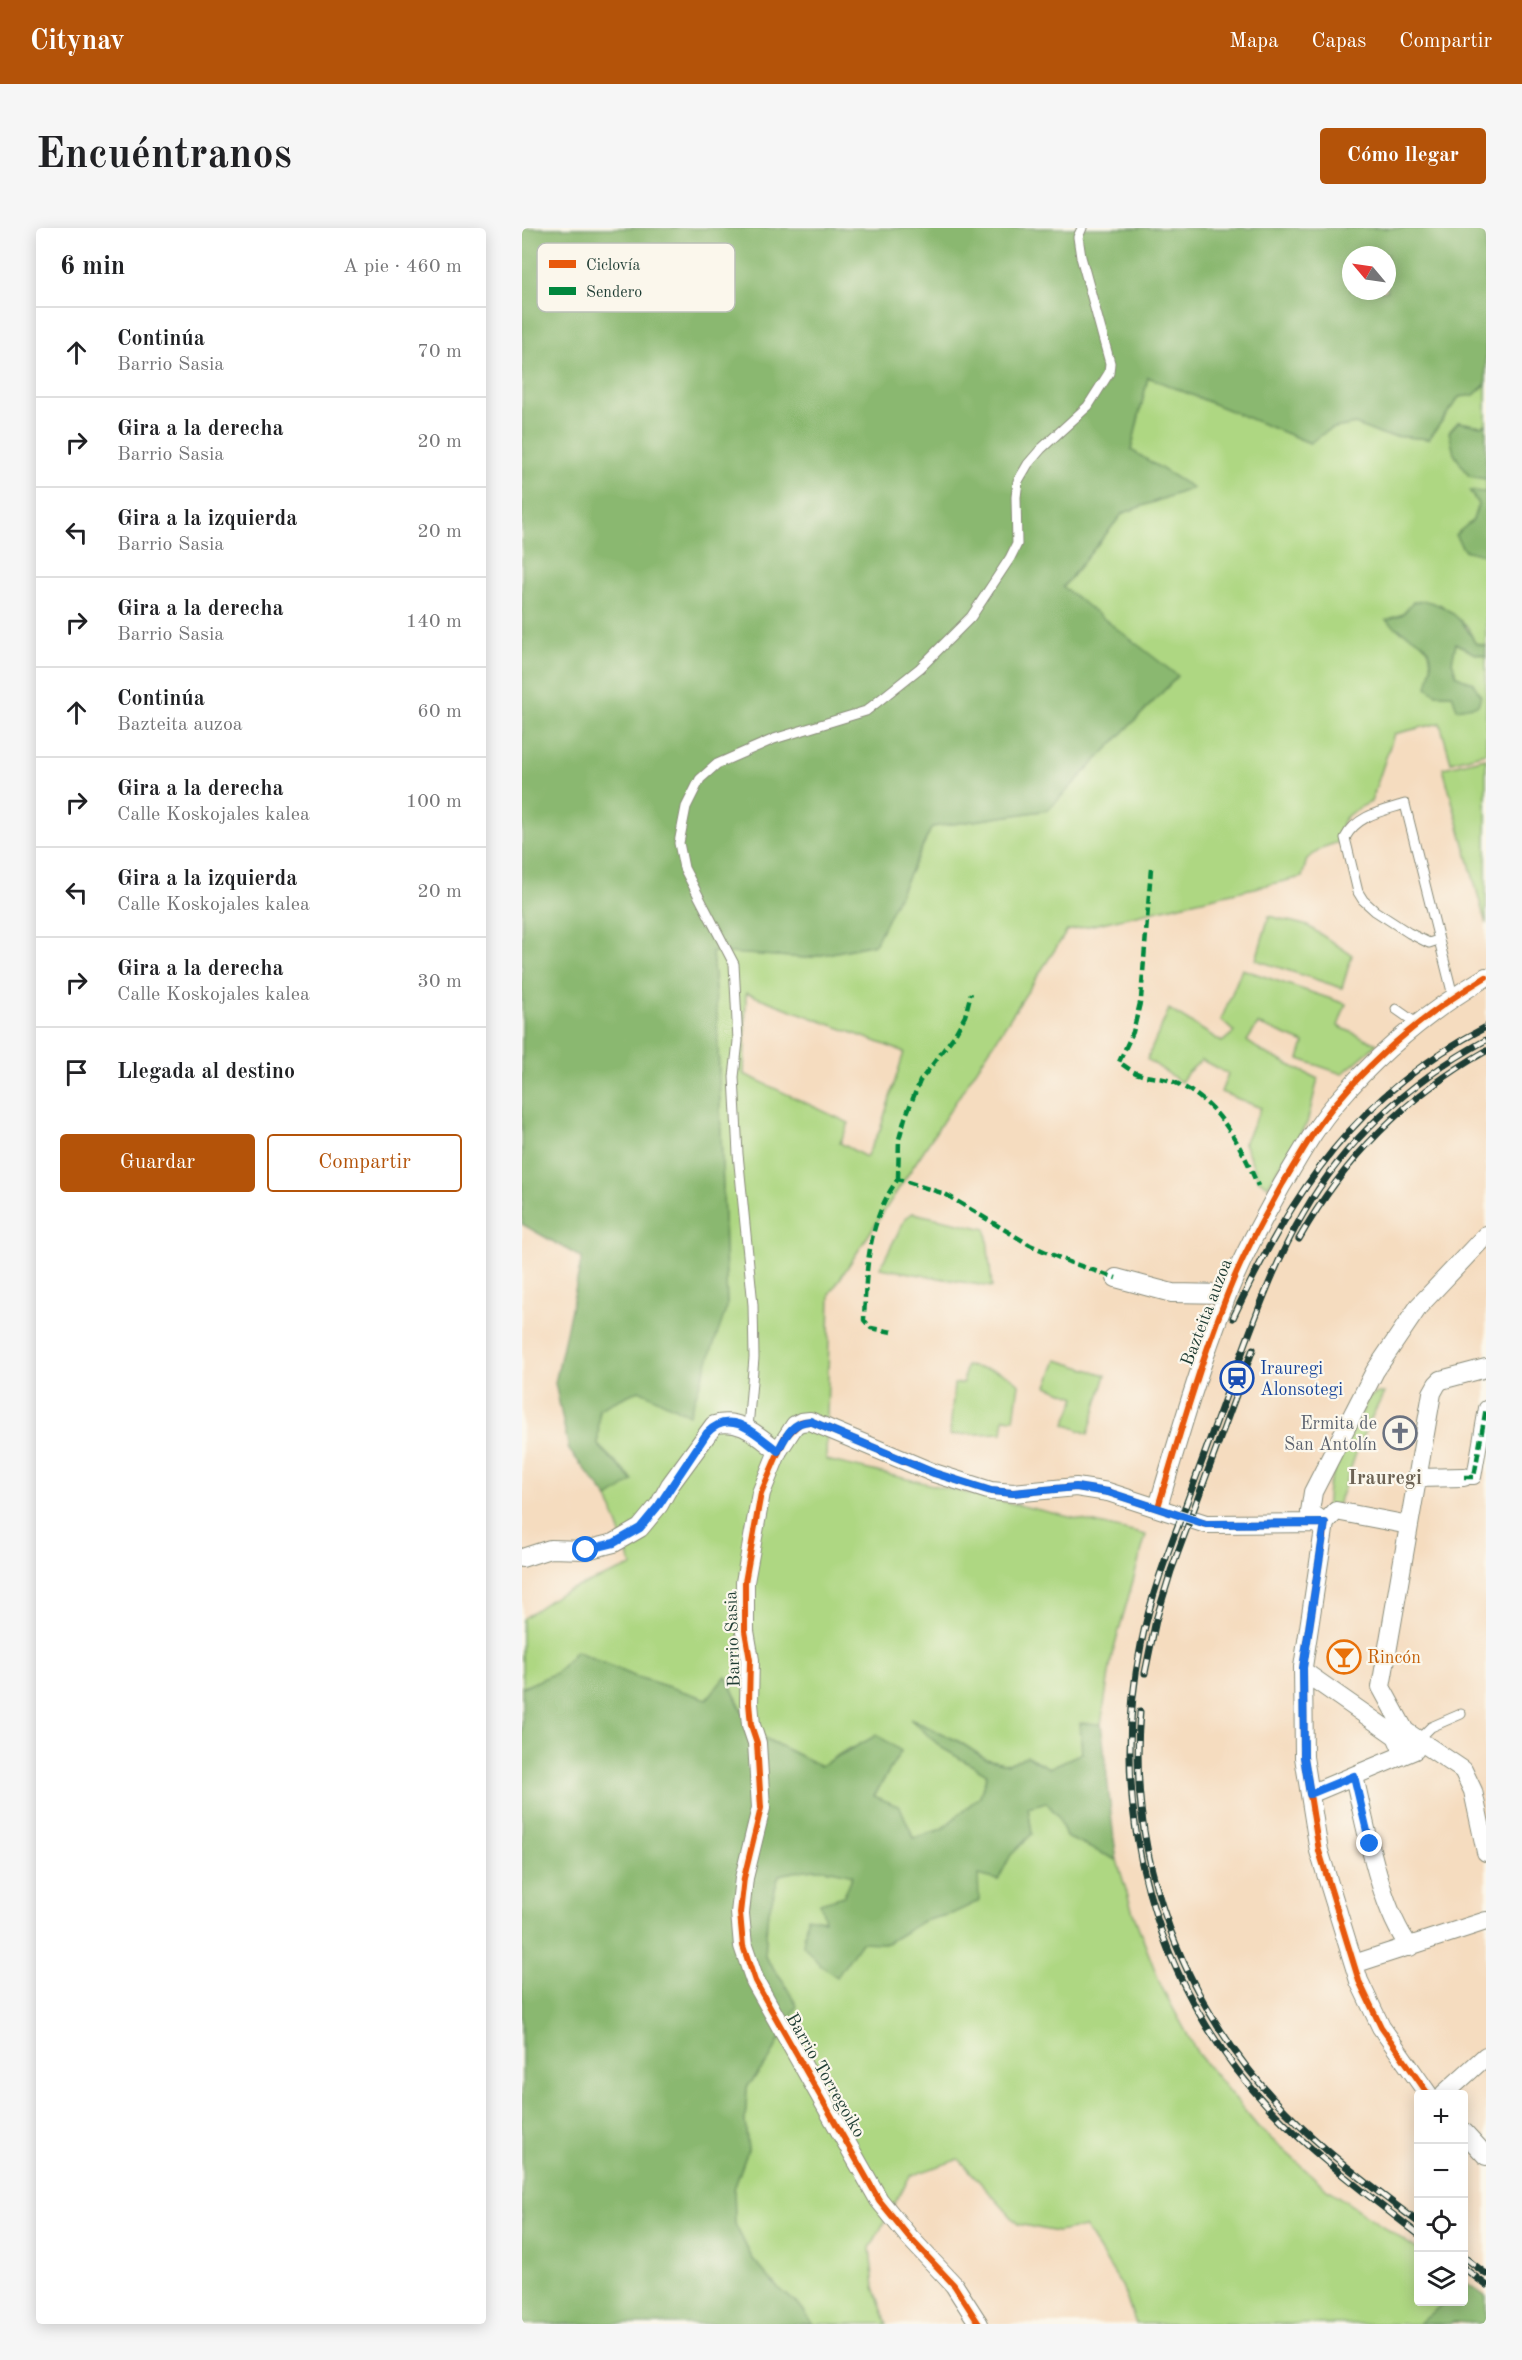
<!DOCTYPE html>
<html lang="es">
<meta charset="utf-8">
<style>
:root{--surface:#fff;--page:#f6f6f6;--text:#202124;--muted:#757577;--line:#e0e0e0;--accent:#b45309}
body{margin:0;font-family:"Old Standard TT",serif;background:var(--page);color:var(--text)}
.controls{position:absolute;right:18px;bottom:18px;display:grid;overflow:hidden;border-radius:6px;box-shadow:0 3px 15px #0003}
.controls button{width:54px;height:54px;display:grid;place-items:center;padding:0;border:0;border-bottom:2px solid var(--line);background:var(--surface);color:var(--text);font:30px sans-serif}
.compass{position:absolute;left:820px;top:18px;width:54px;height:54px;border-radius:50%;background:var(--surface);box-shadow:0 3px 15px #0003;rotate:299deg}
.stop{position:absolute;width:18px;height:18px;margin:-14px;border:4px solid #1a73e8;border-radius:50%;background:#fff}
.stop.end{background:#1a73e8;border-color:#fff;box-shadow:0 2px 6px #0008}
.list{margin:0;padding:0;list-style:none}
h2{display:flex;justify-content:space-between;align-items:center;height:78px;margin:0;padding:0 24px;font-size:26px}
h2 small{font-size:20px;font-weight:400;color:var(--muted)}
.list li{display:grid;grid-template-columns:39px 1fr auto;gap:18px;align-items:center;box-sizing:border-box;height:90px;padding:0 24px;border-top:2px solid var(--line)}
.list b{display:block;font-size:22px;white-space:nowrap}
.list p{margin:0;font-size:20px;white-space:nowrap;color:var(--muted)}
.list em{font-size:20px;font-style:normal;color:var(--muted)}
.actions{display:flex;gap:12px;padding:18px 24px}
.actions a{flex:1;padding:14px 0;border:2px solid var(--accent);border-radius:6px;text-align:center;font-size:21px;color:var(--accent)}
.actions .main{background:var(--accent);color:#fff}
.icon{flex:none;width:33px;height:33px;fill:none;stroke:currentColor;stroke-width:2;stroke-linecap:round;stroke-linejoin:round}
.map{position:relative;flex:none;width:964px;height:2096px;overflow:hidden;border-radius:6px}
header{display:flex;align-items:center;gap:36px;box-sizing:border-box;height:84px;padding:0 30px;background:var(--accent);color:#fff}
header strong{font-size:28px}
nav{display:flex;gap:33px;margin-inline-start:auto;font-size:21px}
.intro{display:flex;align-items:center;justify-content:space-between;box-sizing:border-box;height:144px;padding:0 36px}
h1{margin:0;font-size:42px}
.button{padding:15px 27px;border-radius:6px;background:var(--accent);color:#fff;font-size:21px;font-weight:700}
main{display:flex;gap:36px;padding:0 36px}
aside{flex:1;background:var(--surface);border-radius:6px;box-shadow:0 3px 15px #0003}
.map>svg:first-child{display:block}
</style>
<header>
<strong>Citynav</strong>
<nav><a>Mapa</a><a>Capas</a><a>Compartir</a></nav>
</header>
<div class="intro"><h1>Encuéntranos</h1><a class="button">Cómo llegar</a></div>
<main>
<aside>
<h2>6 min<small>A pie · 460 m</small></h2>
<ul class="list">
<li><svg class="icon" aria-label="ahead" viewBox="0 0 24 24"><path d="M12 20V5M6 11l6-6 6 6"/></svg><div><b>Continúa</b><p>Barrio Sasia</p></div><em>70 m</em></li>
<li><svg class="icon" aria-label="right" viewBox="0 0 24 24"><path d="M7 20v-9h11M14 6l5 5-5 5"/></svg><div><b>Gira a la derecha</b><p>Barrio Sasia</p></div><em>20 m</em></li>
<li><svg class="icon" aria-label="left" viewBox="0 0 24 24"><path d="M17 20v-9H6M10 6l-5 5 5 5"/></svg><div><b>Gira a la izquierda</b><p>Barrio Sasia</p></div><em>20 m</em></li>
<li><svg class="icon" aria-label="right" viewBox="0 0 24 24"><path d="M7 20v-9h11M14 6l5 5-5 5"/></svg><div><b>Gira a la derecha</b><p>Barrio Sasia</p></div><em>140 m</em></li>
<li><svg class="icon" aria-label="ahead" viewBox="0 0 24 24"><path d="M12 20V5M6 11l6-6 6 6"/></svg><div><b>Continúa</b><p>Bazteita auzoa</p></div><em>60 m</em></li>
<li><svg class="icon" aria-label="right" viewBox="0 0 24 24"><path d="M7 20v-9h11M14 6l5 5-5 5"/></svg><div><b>Gira a la derecha</b><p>Calle Koskojales kalea</p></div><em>100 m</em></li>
<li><svg class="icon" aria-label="left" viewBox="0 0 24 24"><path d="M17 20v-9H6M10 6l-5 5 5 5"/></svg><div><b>Gira a la izquierda</b><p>Calle Koskojales kalea</p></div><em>20 m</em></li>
<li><svg class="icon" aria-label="right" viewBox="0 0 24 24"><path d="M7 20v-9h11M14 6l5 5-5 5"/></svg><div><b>Gira a la derecha</b><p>Calle Koskojales kalea</p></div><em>30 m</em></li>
<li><svg class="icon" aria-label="arrive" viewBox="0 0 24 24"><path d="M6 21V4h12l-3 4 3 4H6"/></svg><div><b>Llegada al destino</b></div></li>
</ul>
<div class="actions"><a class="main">Guardar</a><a>Compartir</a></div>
</aside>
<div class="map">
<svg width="964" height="2096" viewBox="0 0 964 2096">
<rect width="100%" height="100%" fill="#fbf7ec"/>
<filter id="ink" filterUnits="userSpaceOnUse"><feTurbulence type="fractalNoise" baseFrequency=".0167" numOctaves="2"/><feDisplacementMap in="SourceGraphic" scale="12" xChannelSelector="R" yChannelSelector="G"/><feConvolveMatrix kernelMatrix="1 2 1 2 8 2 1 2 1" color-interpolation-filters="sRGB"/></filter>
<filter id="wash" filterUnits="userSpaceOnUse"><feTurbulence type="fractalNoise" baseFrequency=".008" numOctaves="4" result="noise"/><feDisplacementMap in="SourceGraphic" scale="24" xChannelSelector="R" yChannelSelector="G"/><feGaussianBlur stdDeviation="1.35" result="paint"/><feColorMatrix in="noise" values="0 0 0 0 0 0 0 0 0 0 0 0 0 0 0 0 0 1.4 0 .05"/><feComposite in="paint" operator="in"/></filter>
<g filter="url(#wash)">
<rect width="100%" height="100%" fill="#f5dcbf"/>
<!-- green -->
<path fill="#aed782" stroke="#668a5b" stroke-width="1.5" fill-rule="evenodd" d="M 626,149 L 787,215 L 808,201 L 833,196 L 860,207 L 907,211 L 937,169 L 952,167 L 964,156 L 964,196 L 959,198 L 936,194 L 947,247 L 964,251 L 964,264 L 948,264 L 956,276 L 951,292 L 962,327 L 964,322 L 964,418 L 953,415 L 946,399 L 918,376 L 865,392 L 878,403 L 895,409 L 907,423 L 914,466 L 930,466 L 951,455 L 935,448 L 930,433 L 934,415 L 951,425 L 964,428 L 964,525 L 929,534 L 918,495 L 872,506 L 849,574 C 827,585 817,588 817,614 L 802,619 L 785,631 L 780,649 L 545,703 L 308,1066 L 304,1232 L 624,1307 L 590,1427 L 579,1496 L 558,1495 L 560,1525 L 527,1540 L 505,1528 L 486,1536 L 464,1531 L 436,1513 L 390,1492 L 420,1520 L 465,1546 L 458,1568 L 420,1601 L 391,1610 L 378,1579 L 352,1568 L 379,1523 L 327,1520 L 299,1538 L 232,1505 L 204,1449 L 185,1471 L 112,1448 L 54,1424 L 34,1445 L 0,1460 L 0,1391 L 37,1366 L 110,1338 L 86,1270 L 111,1252 L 76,1217 L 77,1181 L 117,1162 L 205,1079 L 195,789 L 190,723 L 285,730 L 353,716 L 410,599 L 526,582 L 655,449 L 541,359 L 601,285 L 670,260 L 609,222 ZM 224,765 L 382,824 L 358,902 L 344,929 L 318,915 L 327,895 L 222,846 Z
M 964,530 L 964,696 L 921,540 Z
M 747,688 L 786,698 L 830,727 L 820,760 L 734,732 Z
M 720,741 L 824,776 L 816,798 L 855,816 L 820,846 L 777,831 L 782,815 L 736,796 L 725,813 L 741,824 L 796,851 L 785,895 L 746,958 L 737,952 L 722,915 L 739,880 L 699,864 L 706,846 L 680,832 L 666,844 L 659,854 L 625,831 L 647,781 L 700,814 L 712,804 L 699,792 Z
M 391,985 L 464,1001 L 470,1059 L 358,1040 L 384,989 Z
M 535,1132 L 584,1147 L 566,1206 L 543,1196 L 554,1169 L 525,1158 Z
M 444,1138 C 462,1141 484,1141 497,1156 L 492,1191 L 482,1190 L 480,1205 L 428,1207 L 432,1156 L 441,1155 Z
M 856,1165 L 862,1165 C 854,1181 846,1196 839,1212 C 828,1238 821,1275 803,1295 L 806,1258 L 824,1214 L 847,1169 Z
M 524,1574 L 536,1588 L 544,1609 L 595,1632 L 611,1685 L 639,1758 L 676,1826 L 736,1899 L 805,1961 L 896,2022 L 896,2074 L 923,2074 L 896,2096 L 614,2096 L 600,2058 L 563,1999 L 535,2004 L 496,1996 L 437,1931 L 388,1948 L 348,2020 L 352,2059 L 365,2096 L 291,2096 L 279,2079 L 254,2058 L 230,2030 L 213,1996 L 212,1961 L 226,1922 L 223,1894 L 225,1859 L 247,1832 L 261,1753 L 243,1729 L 245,1690 L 257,1647 C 289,1640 299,1638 331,1647 L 322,1668 L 339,1714 L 365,1715 L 401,1693 L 432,1685 L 455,1646 L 476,1652 L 488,1627 L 510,1606 L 506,1579 Z"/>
<!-- forest -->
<path fill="#8ab870" stroke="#547a52" stroke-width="1.5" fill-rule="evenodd" d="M 0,0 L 964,0 L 964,156 L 952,167 L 937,169 L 907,211 L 860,207 L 833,196 L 808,201 L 788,215 L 626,149 L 609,222 L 671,260 L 601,285 L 541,359 L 656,448 L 526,582 L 410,599 L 353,716 L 285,730 L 190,724 L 195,789 L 205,1079 L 167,1187 L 117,1162 L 77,1181 L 76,1217 L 111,1253 L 86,1270 L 47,1222 L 33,1155 L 60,1030 L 0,996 ZM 829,27 L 865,27 L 865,63 L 829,63 Z
M 936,194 L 959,198 L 964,196 L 964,251 L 947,248 L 932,226 L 927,204 Z
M 964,262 L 964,322 L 962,327 L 942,322 L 933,307 L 951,292 L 956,276 L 948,263 L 963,264 Z
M 904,373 C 927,378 943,394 953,415 L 964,418 L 964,428 L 951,425 L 934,415 L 930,433 L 935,448 L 951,455 L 959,468 L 956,477 L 935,481 L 930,466 L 914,466 L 905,459 C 920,408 894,417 864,392 L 881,386 L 891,374 Z
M 54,1423 L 112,1448 L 185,1471 L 204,1448 L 221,1486 L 232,1505 L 298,1538 L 355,1507 L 379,1523 L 352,1568 L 378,1579 L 392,1610 L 420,1601 L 458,1568 L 465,1546 L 420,1520 L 388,1491 L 436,1513 L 464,1531 L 486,1536 L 505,1528 L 527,1540 L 560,1525 L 558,1495 L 579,1496 C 585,1541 588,1587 595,1632 L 544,1609 L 536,1588 L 524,1574 L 506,1579 L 510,1606 L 489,1627 L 476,1652 L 456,1647 L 457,1673 L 432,1685 L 401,1693 L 365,1715 L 339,1714 L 315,1749 L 298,1737 L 281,1717 L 285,1689 L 303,1692 L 298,1675 L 322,1668 L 331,1647 C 299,1638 289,1640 257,1647 L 245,1690 L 243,1729 L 261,1753 L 275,1778 L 247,1832 L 225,1859 L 223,1894 L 226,1922 L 212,1961 L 213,1996 L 230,2030 L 254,2058 L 279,2079 L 291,2096 L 0,2096 L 0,1460 L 34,1445 Z
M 942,2053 L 964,2069 L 964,2096 L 931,2094 L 927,2096 L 896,2096 L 923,2074 L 942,2074 Z"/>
</g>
<g filter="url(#ink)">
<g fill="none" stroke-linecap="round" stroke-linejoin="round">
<!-- service casing -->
<g stroke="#8a8c7a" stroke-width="11">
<path id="service" d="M 916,712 L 907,715 L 887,705 L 853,683 L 841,672 L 836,664 L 823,610 C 835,587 861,583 883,576 L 931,768
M 874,781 L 894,795
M 226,1200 L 232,1130 L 231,1077 L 216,926 L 212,849 L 216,813 L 212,736 L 162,640 L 157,615 L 164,579 L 178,551 L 195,536 L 252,511 L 344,483 L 398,440 L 449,389 L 488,330 L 495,316 L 494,269 L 496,253 L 506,236 L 519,221 L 566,178 L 587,145 L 588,135 L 559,29 L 556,9 L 560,0
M 896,1512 L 909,1499 L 939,1486"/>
</g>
<!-- pedestrian casing -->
<g stroke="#8a8c7a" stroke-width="16">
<path id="pedestrian" d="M 942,1249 L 952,1249 L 964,1180"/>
</g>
<!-- minor casing -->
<g stroke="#8a8c7a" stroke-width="20">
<path id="minor" d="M 594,1050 L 650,1065 L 705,1066
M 964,1140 L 919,1152 L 915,1156 L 910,1165 L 859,1459 L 883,1503 L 941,1542 L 951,1563 L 964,1624
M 895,1250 L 942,1249
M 636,1279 C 657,1208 678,1136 705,1067 C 720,1029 740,993 760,957 C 777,929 793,899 815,874 C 858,823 907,783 964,749
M 803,1295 L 781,1439 L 782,1529 L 797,1623 L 837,1753 L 859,1799 L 906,1866
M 803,1295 L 788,1284 L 791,1264 L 853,1143 L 897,1078 L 964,1007
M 803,1295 L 814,1283 L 887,1297
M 0,1330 L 28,1321 L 64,1322 L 92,1315 L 118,1300 L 137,1277 L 148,1257 L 192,1197 C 218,1189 236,1208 256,1223
M 781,1443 L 874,1508 L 882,1526
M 832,1548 C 843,1595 858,1681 888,1719
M 788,1566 L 893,1522
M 832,1736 L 964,1693
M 922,1866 L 964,1828
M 942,1904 L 964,1928
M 457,2096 L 432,2057 L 388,2010 L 357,1972 L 233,1753 L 221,1718 L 218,1685 L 222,1650 L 239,1580 L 235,1515 L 229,1497 L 227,1475 L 228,1432 L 223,1403 L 223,1354 L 239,1265 L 256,1223 L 273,1197 L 279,1194 L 288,1193 L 412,1245 L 469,1263 L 491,1265 L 554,1259 L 586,1264 L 684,1296 L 803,1295"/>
</g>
<!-- service -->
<use href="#service" stroke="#fff" stroke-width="9"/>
<!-- pedestrian -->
<use href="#pedestrian" stroke="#fff" stroke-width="14"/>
<!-- minor -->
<use href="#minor" stroke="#fff" stroke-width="18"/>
<!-- rail casing -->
<g stroke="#1f3d34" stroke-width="7">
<path id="rail" d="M 777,1011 C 822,931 884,868 964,823
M 711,1090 C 771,963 835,865 964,799
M 623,1445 L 634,1392 L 649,1343 L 731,1121
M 618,1484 C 605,1631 661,1779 764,1884 C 804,1925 851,1960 896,1994
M 896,2006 C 846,1967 794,1929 750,1883 C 632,1759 585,1584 619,1417 C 628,1370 645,1326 662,1282 C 677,1242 691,1202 706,1162 C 729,1103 749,1041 781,986 C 824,911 889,853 964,812
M 942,2029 L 964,2046
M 942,2040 L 964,2057"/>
</g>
<!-- rail -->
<use href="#rail" stroke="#fbf7ec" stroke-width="4.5" stroke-dasharray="14" stroke-linecap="butt"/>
<!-- quiet -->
<path stroke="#00873e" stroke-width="4.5" stroke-dasharray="9 4.5" stroke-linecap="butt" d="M 629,640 L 619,771 L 611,804 L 597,834 C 603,838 610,844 617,846 C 627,850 638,849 649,853 C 695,871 718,915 736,958
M 376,951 L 377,911 L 383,890 L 398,853 L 432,808 L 443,788 L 449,765
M 370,1104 L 349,1100 L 342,1092 C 344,1042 346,992 376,951 L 423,966 L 508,1017 L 547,1034 L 594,1050
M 942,1249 L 952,1249 L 964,1180"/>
<!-- cycleway casing -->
<g stroke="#fbf7ec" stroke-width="10">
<path id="cycleway" d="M 636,1279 C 657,1208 678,1136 705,1067 C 720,1029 740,993 760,957 C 777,929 793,899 815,874 C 858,823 907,783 964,749
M 457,2096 L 432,2057 L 388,2010 L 357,1972 L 233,1753 L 221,1718 L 218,1685 L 222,1650 L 239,1580 L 235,1515 L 229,1497 L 227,1475 L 228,1432 L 223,1403 L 223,1354 L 239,1265 L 263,1209 L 279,1194 L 288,1193 L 412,1245 L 469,1263 L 491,1265 L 554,1259 L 586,1264 L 684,1296 L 803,1295 L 781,1439 L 782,1529 L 797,1623 L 837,1753 L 859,1799 L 906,1866"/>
</g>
<!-- cycleway -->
<use href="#cycleway" stroke="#e8590c" stroke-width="6"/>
</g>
</g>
<g fill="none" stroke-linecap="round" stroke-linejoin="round" filter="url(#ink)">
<!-- route -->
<path stroke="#1a73e8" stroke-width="8" d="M 64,1322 L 92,1315 L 118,1300 L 137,1277 L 185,1205 C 209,1179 235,1207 256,1223 C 264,1208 270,1194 288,1193 L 412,1245 L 469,1263 L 491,1265 L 554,1259 L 586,1264 L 684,1296 L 803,1295 L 781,1440 L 782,1529 L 788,1566 L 832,1548 L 848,1616"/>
</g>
<!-- icons -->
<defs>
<g id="station-ring" transform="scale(1.725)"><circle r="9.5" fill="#fbf7ec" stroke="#1a4fb4" stroke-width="1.5"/><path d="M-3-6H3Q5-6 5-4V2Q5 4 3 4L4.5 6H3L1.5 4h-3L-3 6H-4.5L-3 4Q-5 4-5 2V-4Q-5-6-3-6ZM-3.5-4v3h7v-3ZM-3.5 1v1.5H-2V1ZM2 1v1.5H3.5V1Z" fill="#1a4fb4"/></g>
<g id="church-ring" transform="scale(1.725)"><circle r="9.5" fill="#fbf7ec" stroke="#6b7280" stroke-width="1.5"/><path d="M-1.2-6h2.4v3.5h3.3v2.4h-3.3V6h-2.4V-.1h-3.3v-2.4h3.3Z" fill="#6b7280"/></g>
<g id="bar-ring" transform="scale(1.725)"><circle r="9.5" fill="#fbf7ec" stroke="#e8710a" stroke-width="1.5"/><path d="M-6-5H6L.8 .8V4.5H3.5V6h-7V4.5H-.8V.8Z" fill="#e8710a"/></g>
</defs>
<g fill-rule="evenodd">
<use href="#station-ring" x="715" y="1150"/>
<use href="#church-ring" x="878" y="1205"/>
<use href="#bar-ring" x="822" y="1429"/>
</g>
<g text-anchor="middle" stroke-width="4.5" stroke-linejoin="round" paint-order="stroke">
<!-- street labels -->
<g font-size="18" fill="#1f3d34" stroke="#fbf7ec">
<text transform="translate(684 1084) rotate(-69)" y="6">Bazteita auzoa</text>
<text transform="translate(210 1411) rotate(-92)" y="6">Barrio Sasia</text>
<text transform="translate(304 1847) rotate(60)" y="6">Barrio Torregoiko</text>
</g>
<!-- transit labels -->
<g font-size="18" fill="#164399" stroke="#fbf7ec" text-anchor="start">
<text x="738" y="1146">Irauregi<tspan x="738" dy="21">Alonsotegi</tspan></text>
</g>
<!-- worship labels -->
<g font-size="18" fill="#5b616d" stroke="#fbf7ec" text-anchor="end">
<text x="855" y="1201">Ermita de<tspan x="855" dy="21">San Antolín</tspan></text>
</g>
<!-- food labels -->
<g font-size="18" fill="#c56008" stroke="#fbf7ec" text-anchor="start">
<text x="845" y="1435">Rincón</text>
</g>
<!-- neighbourhood labels -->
<g font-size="20" font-weight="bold" fill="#6d6354" stroke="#fbf7ec">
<text x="863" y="1256">Irauregi</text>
</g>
</g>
<!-- legend -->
<rect x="15" y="15" width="198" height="69" rx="9" fill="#fbf7ec" stroke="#b9bfb5" stroke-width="1.5"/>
<rect x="27" y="32" width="27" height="8" fill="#e8590c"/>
<rect x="27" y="59" width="27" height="8" fill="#00873e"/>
<g font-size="16" fill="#1f3d34">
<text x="64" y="42">Ciclovía</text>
<text x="64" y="69">Sendero</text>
</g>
</svg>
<div class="controls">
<button>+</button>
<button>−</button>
<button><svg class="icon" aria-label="locate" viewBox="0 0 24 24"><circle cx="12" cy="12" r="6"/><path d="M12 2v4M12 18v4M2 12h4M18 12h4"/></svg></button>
<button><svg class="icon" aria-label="layers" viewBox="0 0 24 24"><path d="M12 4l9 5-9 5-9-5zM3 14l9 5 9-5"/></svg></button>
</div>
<svg class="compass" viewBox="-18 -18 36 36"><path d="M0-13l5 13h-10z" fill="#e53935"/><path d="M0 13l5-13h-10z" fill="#757577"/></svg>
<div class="stop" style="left:64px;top:1322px"></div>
<div class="stop end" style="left:848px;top:1616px"></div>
</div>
</main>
